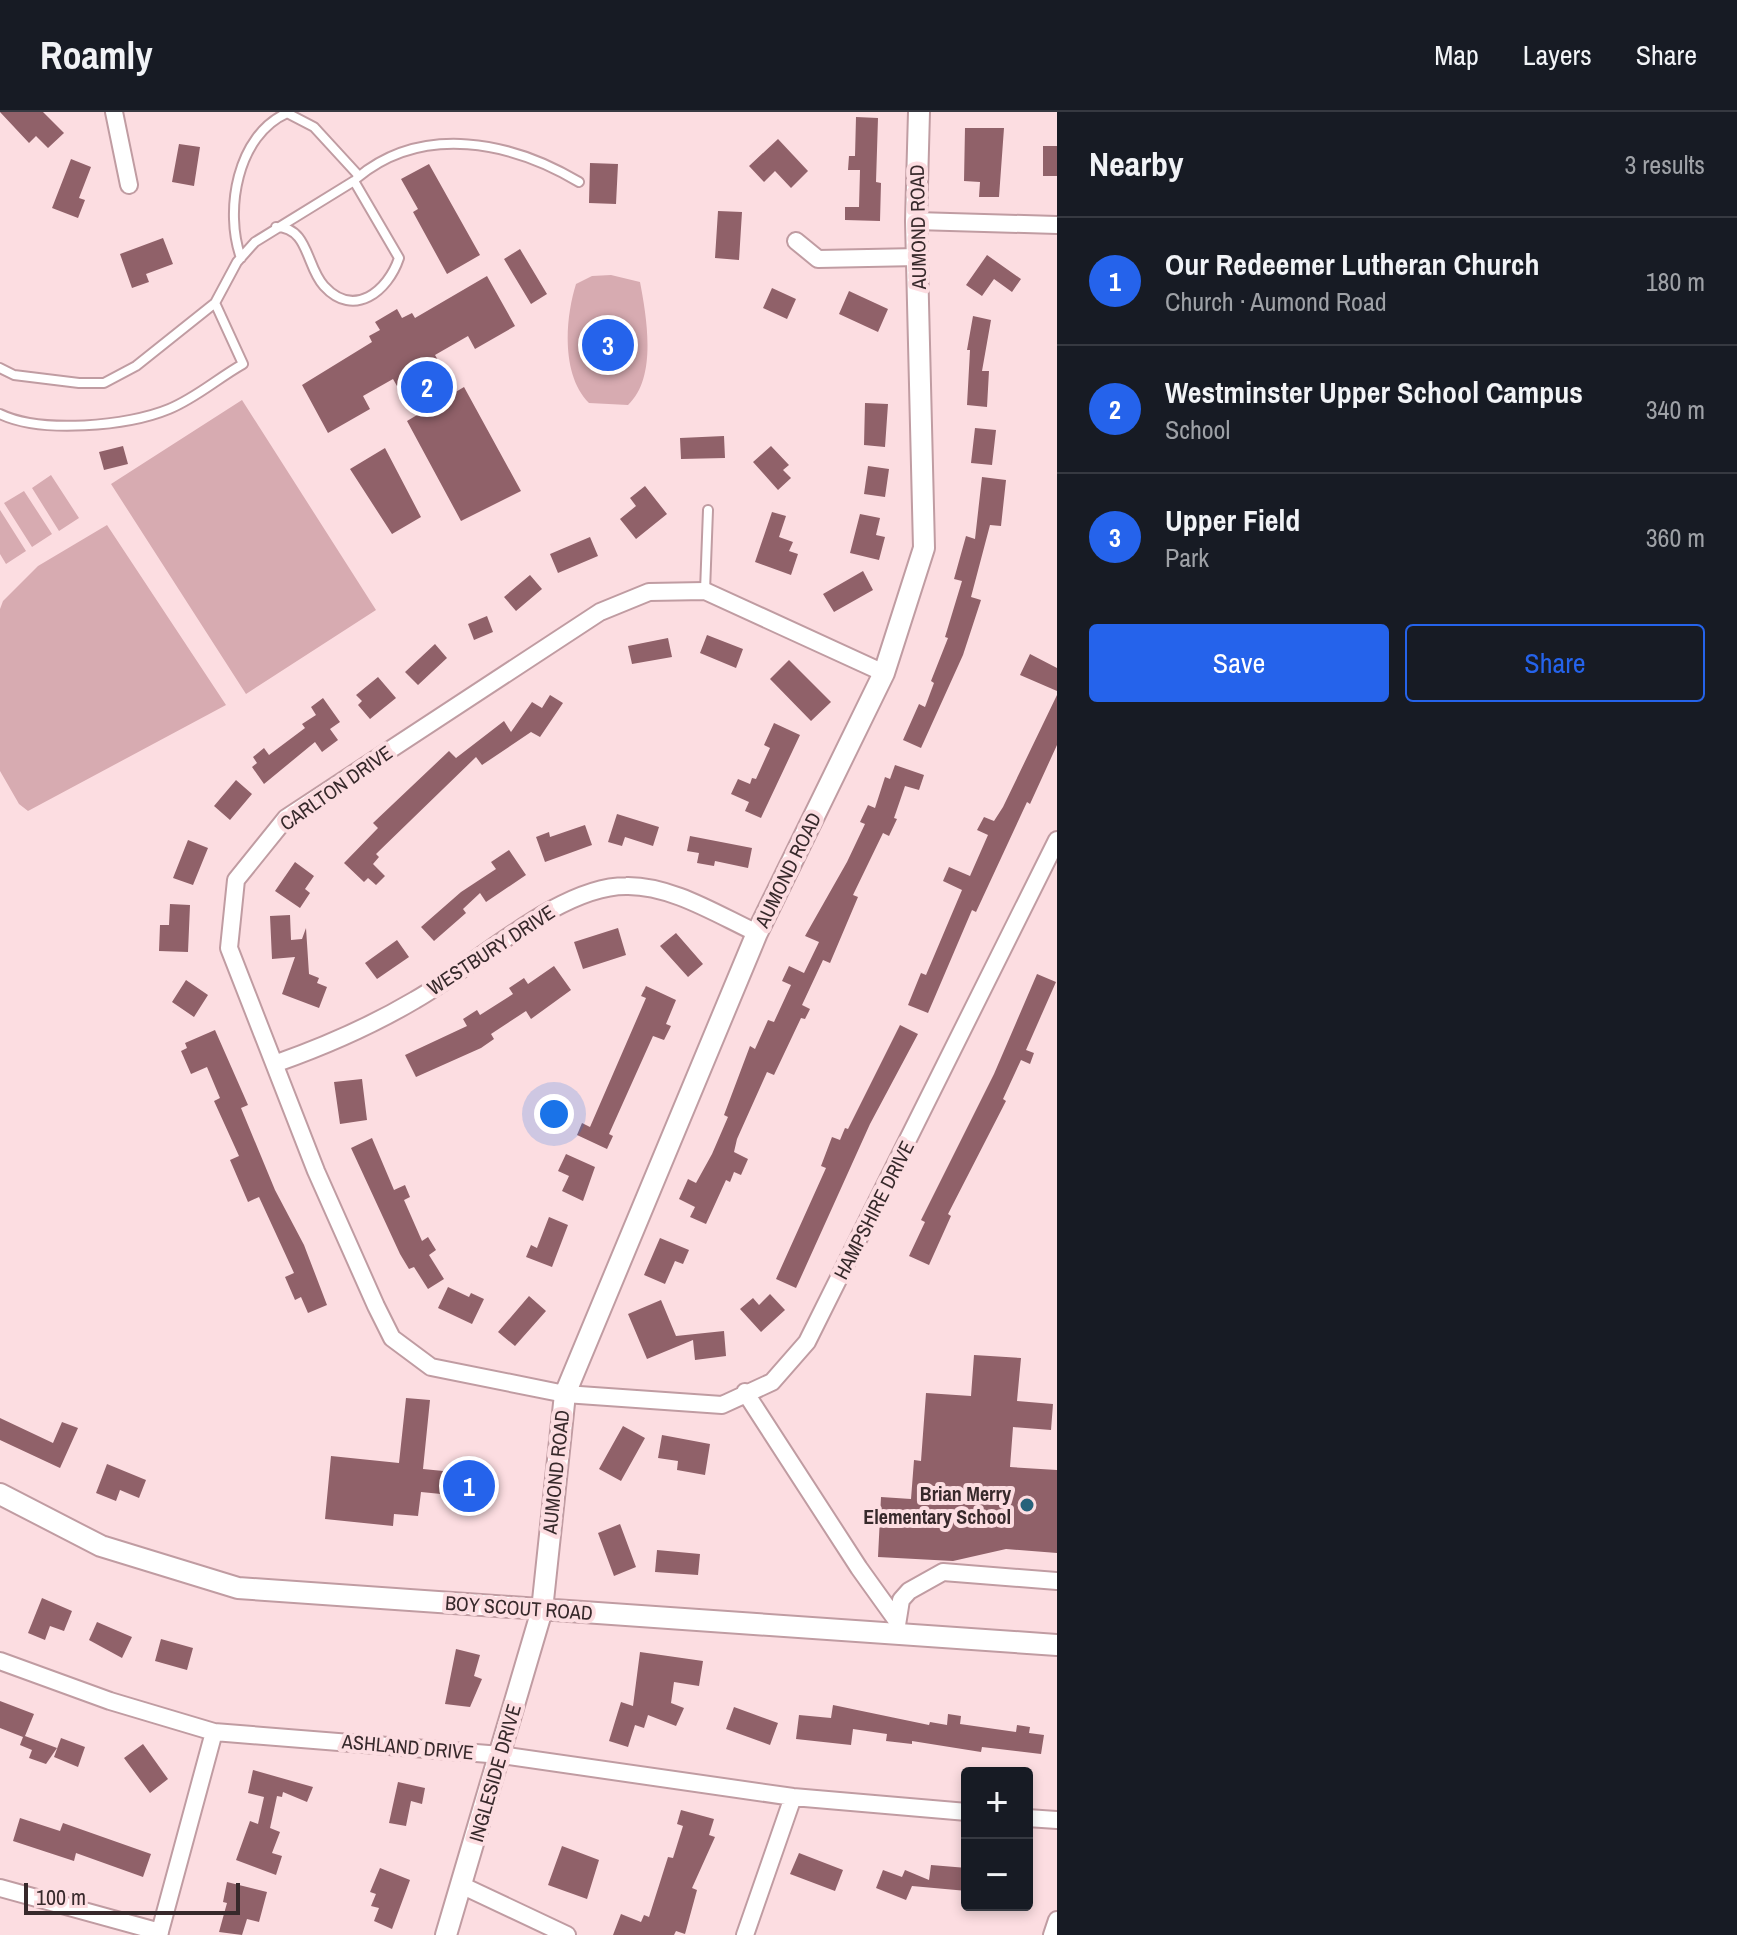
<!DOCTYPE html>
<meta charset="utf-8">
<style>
:root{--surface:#171b24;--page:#242831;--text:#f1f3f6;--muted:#9ea1a6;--line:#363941;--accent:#2563eb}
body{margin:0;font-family:"Archivo Narrow",sans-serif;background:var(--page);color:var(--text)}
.controls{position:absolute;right:24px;bottom:24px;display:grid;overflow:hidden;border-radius:8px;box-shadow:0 4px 12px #0003}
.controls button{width:72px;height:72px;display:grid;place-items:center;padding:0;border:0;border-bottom:2px solid var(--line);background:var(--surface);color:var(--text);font:40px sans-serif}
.scale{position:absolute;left:24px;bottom:20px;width:216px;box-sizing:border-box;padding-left:8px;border:4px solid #37292b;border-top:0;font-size:22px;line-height:28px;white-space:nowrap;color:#37292b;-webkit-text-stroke:6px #fcdde1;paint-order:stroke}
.you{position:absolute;left:554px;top:1002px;width:28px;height:28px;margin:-20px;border:6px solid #fff;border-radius:50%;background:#1a73e8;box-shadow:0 0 0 12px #1a73e833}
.badge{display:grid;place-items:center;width:52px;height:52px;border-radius:50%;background:var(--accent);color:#fff;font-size:26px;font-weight:700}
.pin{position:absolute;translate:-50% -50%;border:4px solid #fff;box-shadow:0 2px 8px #0006}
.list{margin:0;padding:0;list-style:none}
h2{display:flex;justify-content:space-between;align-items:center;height:104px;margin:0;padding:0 32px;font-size:34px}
h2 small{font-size:26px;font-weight:400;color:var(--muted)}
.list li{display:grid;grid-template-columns:52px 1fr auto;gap:24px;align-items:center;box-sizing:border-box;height:128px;padding:0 32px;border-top:2px solid var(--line)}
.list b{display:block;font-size:30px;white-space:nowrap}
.list p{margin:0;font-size:26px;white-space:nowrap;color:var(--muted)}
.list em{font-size:26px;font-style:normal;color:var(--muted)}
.actions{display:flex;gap:16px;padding:24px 32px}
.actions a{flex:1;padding:18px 0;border:2px solid var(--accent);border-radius:8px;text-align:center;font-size:28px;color:var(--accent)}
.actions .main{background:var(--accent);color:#fff}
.map{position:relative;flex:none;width:1057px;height:1823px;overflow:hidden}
header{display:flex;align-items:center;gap:48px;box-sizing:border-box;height:112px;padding:0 40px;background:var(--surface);border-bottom:2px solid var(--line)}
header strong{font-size:38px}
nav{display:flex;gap:44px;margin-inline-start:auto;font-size:28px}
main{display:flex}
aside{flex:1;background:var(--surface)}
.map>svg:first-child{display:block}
</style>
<header>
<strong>Roamly</strong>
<nav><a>Map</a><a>Layers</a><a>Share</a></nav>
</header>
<main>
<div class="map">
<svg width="1057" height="1823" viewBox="0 0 1057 1823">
<rect width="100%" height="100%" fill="#fcdde1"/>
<!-- green -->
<path fill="#d7abb1" d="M 611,163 L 640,170 C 647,207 657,266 628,293 L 589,291 C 561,263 565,207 576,172 L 592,164 Z
M 242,288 L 376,498 L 246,582 L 111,372 Z
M 51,363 L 79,406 L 59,419 L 32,376 Z
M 24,379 L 52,422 L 32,435 L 4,391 Z
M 0,398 L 26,439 L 6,452 L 0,442 Z
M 107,413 L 226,593 L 28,699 L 19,692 L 0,659 L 0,497 L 3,489 L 38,454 Z"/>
<!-- building -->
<path fill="#906169" d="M 0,0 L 43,0 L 64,21 L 48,36 L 36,24 L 29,31 Z
M 856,5 L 878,6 L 876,70 L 881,71 L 880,109 L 845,108 L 845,95 L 859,95 L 860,58 L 848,58 L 849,44 L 855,44 Z
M 965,16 L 1004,16 L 999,85 L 979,85 L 980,70 L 964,69 Z
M 778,27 L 808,59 L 791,76 L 775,59 L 764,70 L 749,54 Z
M 179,32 L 200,35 L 194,74 L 172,70 Z
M 1043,34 L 1057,34 L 1057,64 L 1043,64 Z
M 71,47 L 91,55 L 79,86 L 85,88 L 78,106 L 52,96 Z
M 590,51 L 618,52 L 616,92 L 589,91 Z
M 429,52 L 480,143 L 447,162 L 413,100 L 418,97 L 401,67 Z
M 718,99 L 742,100 L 739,148 L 715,146 Z
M 163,126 L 173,152 L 146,162 L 149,170 L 132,176 L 120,142 Z
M 520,137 L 547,182 L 531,192 L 504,147 Z
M 987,143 L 1021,167 L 1012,180 L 994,167 L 982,184 L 966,173 Z
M 487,164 L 515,214 L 475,237 L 468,224 L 435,243 L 439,250 L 397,274 L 393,267 L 363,284 L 370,297 L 328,321 L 302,273 L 372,230 L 369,224 L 380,218 L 375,210 L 397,197 L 402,206 L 412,201 L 415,206 Z
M 772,176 L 796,187 L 787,207 L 763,196 Z
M 849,179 L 888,197 L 878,220 L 839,202 Z
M 973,204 L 991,208 L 982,259 L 989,259 L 987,295 L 967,293 L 970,238 L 967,238 Z
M 464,275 L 521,379 L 461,409 L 407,309 Z
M 865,291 L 888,292 L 885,335 L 864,333 Z
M 975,316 L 996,318 L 992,353 L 971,351 Z
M 724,324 L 725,346 L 681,347 L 680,326 Z
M 123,334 L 128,352 L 104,358 L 99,340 Z
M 771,334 L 789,353 L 783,358 L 791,366 L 778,378 L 753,350 Z
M 385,336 L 421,405 L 392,422 L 350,357 Z
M 868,354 L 889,357 L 885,385 L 864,382 Z
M 982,365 L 1006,368 L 1001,414 L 990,413 L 971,485 L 981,488 L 963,543 L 921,636 L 903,628 L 919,592 L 925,595 L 934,571 L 931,569 L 948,526 L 945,525 L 962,469 L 954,467 L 966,424 L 975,427 Z
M 645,374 L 667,402 L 636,427 L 620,407 L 636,394 L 630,386 Z
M 772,400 L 786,404 L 779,425 L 793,430 L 789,439 L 798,442 L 791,463 L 755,450 Z
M 860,402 L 880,406 L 876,423 L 885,425 L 879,448 L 850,441 Z
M 590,425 L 598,444 L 558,461 L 550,442 Z
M 863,459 L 873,478 L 834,500 L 823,482 Z
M 530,463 L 542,477 L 516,499 L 504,485 Z
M 487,504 L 493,520 L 474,528 L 468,512 Z
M 707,523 L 743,537 L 736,556 L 700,541 Z
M 668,526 L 672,545 L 632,552 L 628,534 Z
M 435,532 L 447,546 L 418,573 L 405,560 Z
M 1030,542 L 1057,556 L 1057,579 L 1020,563 Z
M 789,548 L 831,590 L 811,609 L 770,567 Z
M 378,565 L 396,586 L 370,607 L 358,593 L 362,589 L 356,583 Z
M 550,583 L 563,591 L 540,625 L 531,620 L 482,653 L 476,645 L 376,742 L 379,745 L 373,752 L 385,764 L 376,773 L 368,766 L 364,770 L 344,751 L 378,716 L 373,711 L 449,639 L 456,646 L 504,609 L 511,620 L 532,590 L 542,596 Z
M 1057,583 L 1057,633 L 1030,692 L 1027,690 L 976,800 L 972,798 L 928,901 L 908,893 L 921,861 L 926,863 L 962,778 L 943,769 L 949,755 L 970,764 L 988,723 L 977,718 L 984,705 L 994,709 L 1003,695 Z
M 323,586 L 340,610 L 330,617 L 338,628 L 322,640 L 315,630 L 264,672 L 252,655 L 257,651 L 253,645 L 264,636 L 269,643 L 305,616 L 302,612 L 316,603 L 311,595 Z
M 774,611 L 800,623 L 761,706 L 745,699 L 749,690 L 731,682 L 738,667 L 750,672 L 752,666 L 756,667 L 770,636 L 764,633 Z
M 895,653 L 924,663 L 919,678 L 905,674 L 894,706 L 897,707 L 889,724 L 883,721 L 853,783 L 858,785 L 830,851 L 823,848 L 802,893 L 810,897 L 805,907 L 801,906 L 774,963 L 767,960 L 737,1027 L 734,1040 L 748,1047 L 741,1063 L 734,1060 L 730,1070 L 726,1068 L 706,1112 L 690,1105 L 695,1095 L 679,1087 L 688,1067 L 696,1071 L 712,1042 L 728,1005 L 724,1003 L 750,934 L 755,937 L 768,908 L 774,910 L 791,873 L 782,869 L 789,854 L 804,861 L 819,830 L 805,824 L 847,750 L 865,712 L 860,710 L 868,693 L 875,696 L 885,665 L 890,667 Z
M 236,668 L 252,682 L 230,708 L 214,694 Z
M 617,702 L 659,715 L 653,734 L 625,725 L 622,734 L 608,730 Z
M 585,713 L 592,733 L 545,750 L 536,725 L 549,720 L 550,725 Z
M 690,724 L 752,736 L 748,756 L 715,749 L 714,754 L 697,751 L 699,741 L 687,739 Z
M 188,728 L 208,736 L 193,773 L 173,766 Z
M 509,738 L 526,763 L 486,790 L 480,781 L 463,797 L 466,801 L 434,829 L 421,815 L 461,780 L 496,757 L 491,750 Z
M 295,750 L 314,764 L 305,777 L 310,781 L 300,796 L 275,779 Z
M 170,792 L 190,793 L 188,840 L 159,839 L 160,813 L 169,813 Z
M 290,803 L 291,828 L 302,827 L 306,816 L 309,862 L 319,866 L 317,871 L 327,875 L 319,896 L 282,882 L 295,845 L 272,847 L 270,804 Z
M 618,816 L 626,843 L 583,857 L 574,830 Z
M 676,821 L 703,852 L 688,865 L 660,834 Z
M 397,828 L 409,845 L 377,867 L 365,851 Z
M 554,854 L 571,878 L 531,907 L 526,899 L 491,922 L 494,927 L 481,936 L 416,965 L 405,943 L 467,914 L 463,907 L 477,898 L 480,903 L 513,882 L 509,876 L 524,866 L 528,872 Z
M 1037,862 L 1056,870 L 1026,938 L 1034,941 L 1030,952 L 1021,948 L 1003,987 L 1006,989 L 948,1102 L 951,1104 L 929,1153 L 909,1144 L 925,1110 L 921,1108 L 994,962 Z
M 186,868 L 208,883 L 194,905 L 172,890 Z
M 646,874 L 676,888 L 666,912 L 671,914 L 664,928 L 653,924 L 609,1022 L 613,1024 L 607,1037 L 577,1023 L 582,1011 L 590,1015 L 646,886 L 641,884 Z
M 900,913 L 918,922 L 870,1012 L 796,1176 L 776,1167 L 826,1056 L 821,1054 L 832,1025 L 840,1028 L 845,1016 L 848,1017 Z
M 215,918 L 248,993 L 241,996 L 275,1078 L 304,1133 L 327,1193 L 308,1201 L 301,1185 L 295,1188 L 285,1165 L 294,1161 L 259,1085 L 248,1090 L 230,1048 L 239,1044 L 214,989 L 220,986 L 207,955 L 191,962 L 181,939 L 187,936 L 185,931 Z
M 362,967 L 367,1008 L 340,1012 L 334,970 Z
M 372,1026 L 394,1078 L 405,1073 L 410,1085 L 404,1088 L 422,1129 L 428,1125 L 436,1138 L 429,1143 L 444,1167 L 428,1177 L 414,1155 L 409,1157 L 400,1142 L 351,1036 Z
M 566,1042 L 595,1055 L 583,1089 L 562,1079 L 569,1064 L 558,1059 Z
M 549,1105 L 568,1113 L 552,1155 L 526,1145 L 531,1133 L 537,1136 Z
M 660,1126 L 689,1138 L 683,1152 L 675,1149 L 665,1172 L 644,1163 Z
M 448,1175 L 469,1185 L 471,1181 L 484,1187 L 472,1212 L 438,1196 Z
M 770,1182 L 785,1198 L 761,1220 L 740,1197 L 753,1186 L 759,1193 Z
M 529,1184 L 546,1199 L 515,1234 L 498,1220 Z
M 661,1188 L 676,1224 L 724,1219 L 726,1244 L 695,1248 L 693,1228 L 647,1247 L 628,1202 Z
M 974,1243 L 1021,1246 L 1017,1289 L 1053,1292 L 1051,1318 L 1013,1315 L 1010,1355 L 1057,1358 L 1057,1441 L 1006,1437 L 953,1449 L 878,1445 L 881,1385 L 911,1387 L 914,1348 L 921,1349 L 926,1281 L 971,1284 Z
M 406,1286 L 430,1288 L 423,1357 L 484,1363 L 481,1386 L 421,1380 L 418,1404 L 394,1402 L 393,1414 L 325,1407 L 331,1344 L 399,1351 Z
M 0,1306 L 53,1331 L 62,1310 L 78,1316 L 60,1356 L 0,1328 Z
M 623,1314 L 645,1326 L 621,1369 L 599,1357 Z
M 662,1323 L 710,1332 L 705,1363 L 677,1358 L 678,1349 L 658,1346 Z
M 107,1352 L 146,1368 L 139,1386 L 120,1378 L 116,1389 L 96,1381 Z
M 620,1412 L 636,1455 L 614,1464 L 598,1421 Z
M 657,1438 L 700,1442 L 698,1463 L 655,1460 Z
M 42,1486 L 72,1499 L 64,1519 L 50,1514 L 45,1528 L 28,1521 Z
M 97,1510 L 132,1525 L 122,1546 L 89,1528 Z
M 161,1527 L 193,1536 L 187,1558 L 155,1549 Z
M 456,1537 L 480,1543 L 474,1564 L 482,1567 L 470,1595 L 445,1592 Z
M 640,1540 L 703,1549 L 699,1574 L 674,1570 L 671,1591 L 684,1596 L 676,1614 L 648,1603 L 644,1616 L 635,1613 L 628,1635 L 609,1629 L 621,1590 L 633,1594 Z
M 0,1589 L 34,1602 L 25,1624 L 57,1636 L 46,1652 L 29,1646 L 32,1638 L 20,1633 L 23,1625 L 0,1616 Z
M 833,1593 L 929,1613 L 930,1610 L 947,1613 L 948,1602 L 961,1604 L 960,1612 L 1016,1620 L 1017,1613 L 1030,1615 L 1029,1621 L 1044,1623 L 1041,1642 L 982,1635 L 981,1640 L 912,1629 L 912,1632 L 886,1629 L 887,1622 L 853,1617 L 851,1633 L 796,1627 L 799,1603 L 831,1606 Z
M 734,1595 L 778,1611 L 770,1633 L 726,1617 Z
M 61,1626 L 85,1635 L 78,1655 L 54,1645 Z
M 143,1632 L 168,1667 L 150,1681 L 124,1646 Z
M 253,1658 L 313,1675 L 307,1690 L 283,1680 L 282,1685 L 277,1684 L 270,1716 L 280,1720 L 272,1741 L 282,1744 L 276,1763 L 236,1748 L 250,1709 L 258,1712 L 264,1685 L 248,1681 Z
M 398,1670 L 425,1676 L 422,1692 L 411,1689 L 406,1714 L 389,1711 Z
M 681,1698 L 714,1707 L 709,1723 L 715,1725 L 692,1776 L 697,1778 L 685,1822 L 676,1819 L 674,1823 L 613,1823 L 621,1802 L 641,1810 L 644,1803 L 649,1805 L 668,1745 L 673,1746 L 683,1714 L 677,1712 Z
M 20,1706 L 60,1719 L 63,1711 L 151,1742 L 143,1765 L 76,1741 L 74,1749 L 13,1729 Z
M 562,1734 L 599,1748 L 587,1787 L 548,1773 Z
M 799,1741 L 843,1758 L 835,1779 L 790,1762 Z
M 931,1753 L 967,1756 L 967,1779 L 912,1774 L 906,1788 L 876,1776 L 883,1758 L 902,1765 L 905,1758 L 929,1768 Z
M 380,1756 L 410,1768 L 392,1817 L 374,1809 L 379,1796 L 371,1794 L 376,1782 L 370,1780 Z
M 227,1770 L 267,1780 L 259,1810 L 247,1807 L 242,1823 L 219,1820 L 227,1791 L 223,1790 Z"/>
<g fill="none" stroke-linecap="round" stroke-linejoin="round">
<!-- service casing -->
<g stroke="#c09ca2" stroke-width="12">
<path id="service" d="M 357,66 C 423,11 512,30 579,70
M 241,146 C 224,99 237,23 287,1 L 314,15 L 359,64
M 0,256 L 14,263 L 79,271 L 104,271 L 136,254 L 215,191 L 237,150 L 255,130 L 354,69 L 399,146 C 388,179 354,207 324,174 C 306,155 309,115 276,115
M 0,302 C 41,322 128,314 169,297 C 196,286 218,266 243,252 L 215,191
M 705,479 L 708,398"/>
</g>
<!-- minor casing -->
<g stroke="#c09ca2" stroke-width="20">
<path id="minor" d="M 114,0 L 129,73
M 916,109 L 1057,113
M 796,129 L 818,147 L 918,145
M 884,561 L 705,479 L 649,480 L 600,500 L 286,706 L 236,768 L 229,836 L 316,1059 L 376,1194 L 392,1226 L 431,1255 L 565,1282 L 722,1293 L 772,1270 L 807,1230 L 1057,728
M 277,951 C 325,934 371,914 415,888 C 474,855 558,774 626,774 C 671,773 718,803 757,821
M 745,1280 L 859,1456 L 897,1509
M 897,1513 L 901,1488 L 909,1479 L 943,1460 L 1057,1469
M 0,1549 L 110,1589 L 214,1620 L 501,1643 L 793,1685 L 967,1700
M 1027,1706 L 1057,1708
M 463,1774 L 567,1823
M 0,1776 L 160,1820
M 159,1823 L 214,1620
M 745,1823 L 793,1685
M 1052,1823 L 1057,1808"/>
</g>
<!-- tertiary casing -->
<g stroke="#c09ca2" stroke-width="24">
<path id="tertiary" d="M 0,1382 L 101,1434 L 238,1476 L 1057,1533
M 446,1823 L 542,1498 L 565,1282 L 757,821 L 884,561 L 924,436 L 916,109 L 919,0"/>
</g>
<!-- service -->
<use href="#service" stroke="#fff" stroke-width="8"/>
<!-- minor -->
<use href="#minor" stroke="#fff" stroke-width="16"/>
<!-- tertiary -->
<use href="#tertiary" stroke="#fff" stroke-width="20"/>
</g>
<!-- markers -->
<circle fill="#26627a" stroke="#fcdde1" stroke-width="3" cx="1027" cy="1393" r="8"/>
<g text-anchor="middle" stroke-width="8" stroke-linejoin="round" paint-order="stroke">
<!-- street labels -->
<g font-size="20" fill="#37292b" stroke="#fcdde1">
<text transform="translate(918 115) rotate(-91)" y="7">AUMOND ROAD</text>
<text transform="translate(336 676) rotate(-35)" y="7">CARLTON DRIVE</text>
<text transform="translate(788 758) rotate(-64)" y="7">AUMOND ROAD</text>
<text transform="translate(491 838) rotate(-33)" y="7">WESTBURY DRIVE</text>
<text transform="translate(874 1098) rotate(-63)" y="7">HAMPSHIRE DRIVE</text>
<text transform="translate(556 1360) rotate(-84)" y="7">AUMOND ROAD</text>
<text transform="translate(519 1496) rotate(4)" y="7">BOY SCOUT ROAD</text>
<text transform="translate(408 1635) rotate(5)" y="7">ASHLAND DRIVE</text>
<text transform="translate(495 1661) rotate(-74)" y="7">INGLESIDE DRIVE</text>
</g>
<!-- poi labels -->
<g font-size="20" font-weight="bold" fill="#37292b" stroke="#fcdde1" text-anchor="end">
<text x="1011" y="1389">Brian Merry<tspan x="1011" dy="23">Elementary School</tspan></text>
</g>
</g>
</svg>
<div class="controls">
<button>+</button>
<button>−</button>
</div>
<div class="scale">100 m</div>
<div class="you"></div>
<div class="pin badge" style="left:469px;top:1374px">1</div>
<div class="pin badge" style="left:427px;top:275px">2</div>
<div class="pin badge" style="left:608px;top:233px">3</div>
</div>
<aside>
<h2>Nearby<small>3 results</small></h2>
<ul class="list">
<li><span class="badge">1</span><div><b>Our Redeemer Lutheran Church</b><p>Church · Aumond Road</p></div><em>180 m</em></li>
<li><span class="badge">2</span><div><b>Westminster Upper School Campus</b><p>School</p></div><em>340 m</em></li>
<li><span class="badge">3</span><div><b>Upper Field</b><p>Park</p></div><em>360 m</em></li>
</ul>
<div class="actions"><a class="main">Save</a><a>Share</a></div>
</aside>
</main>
